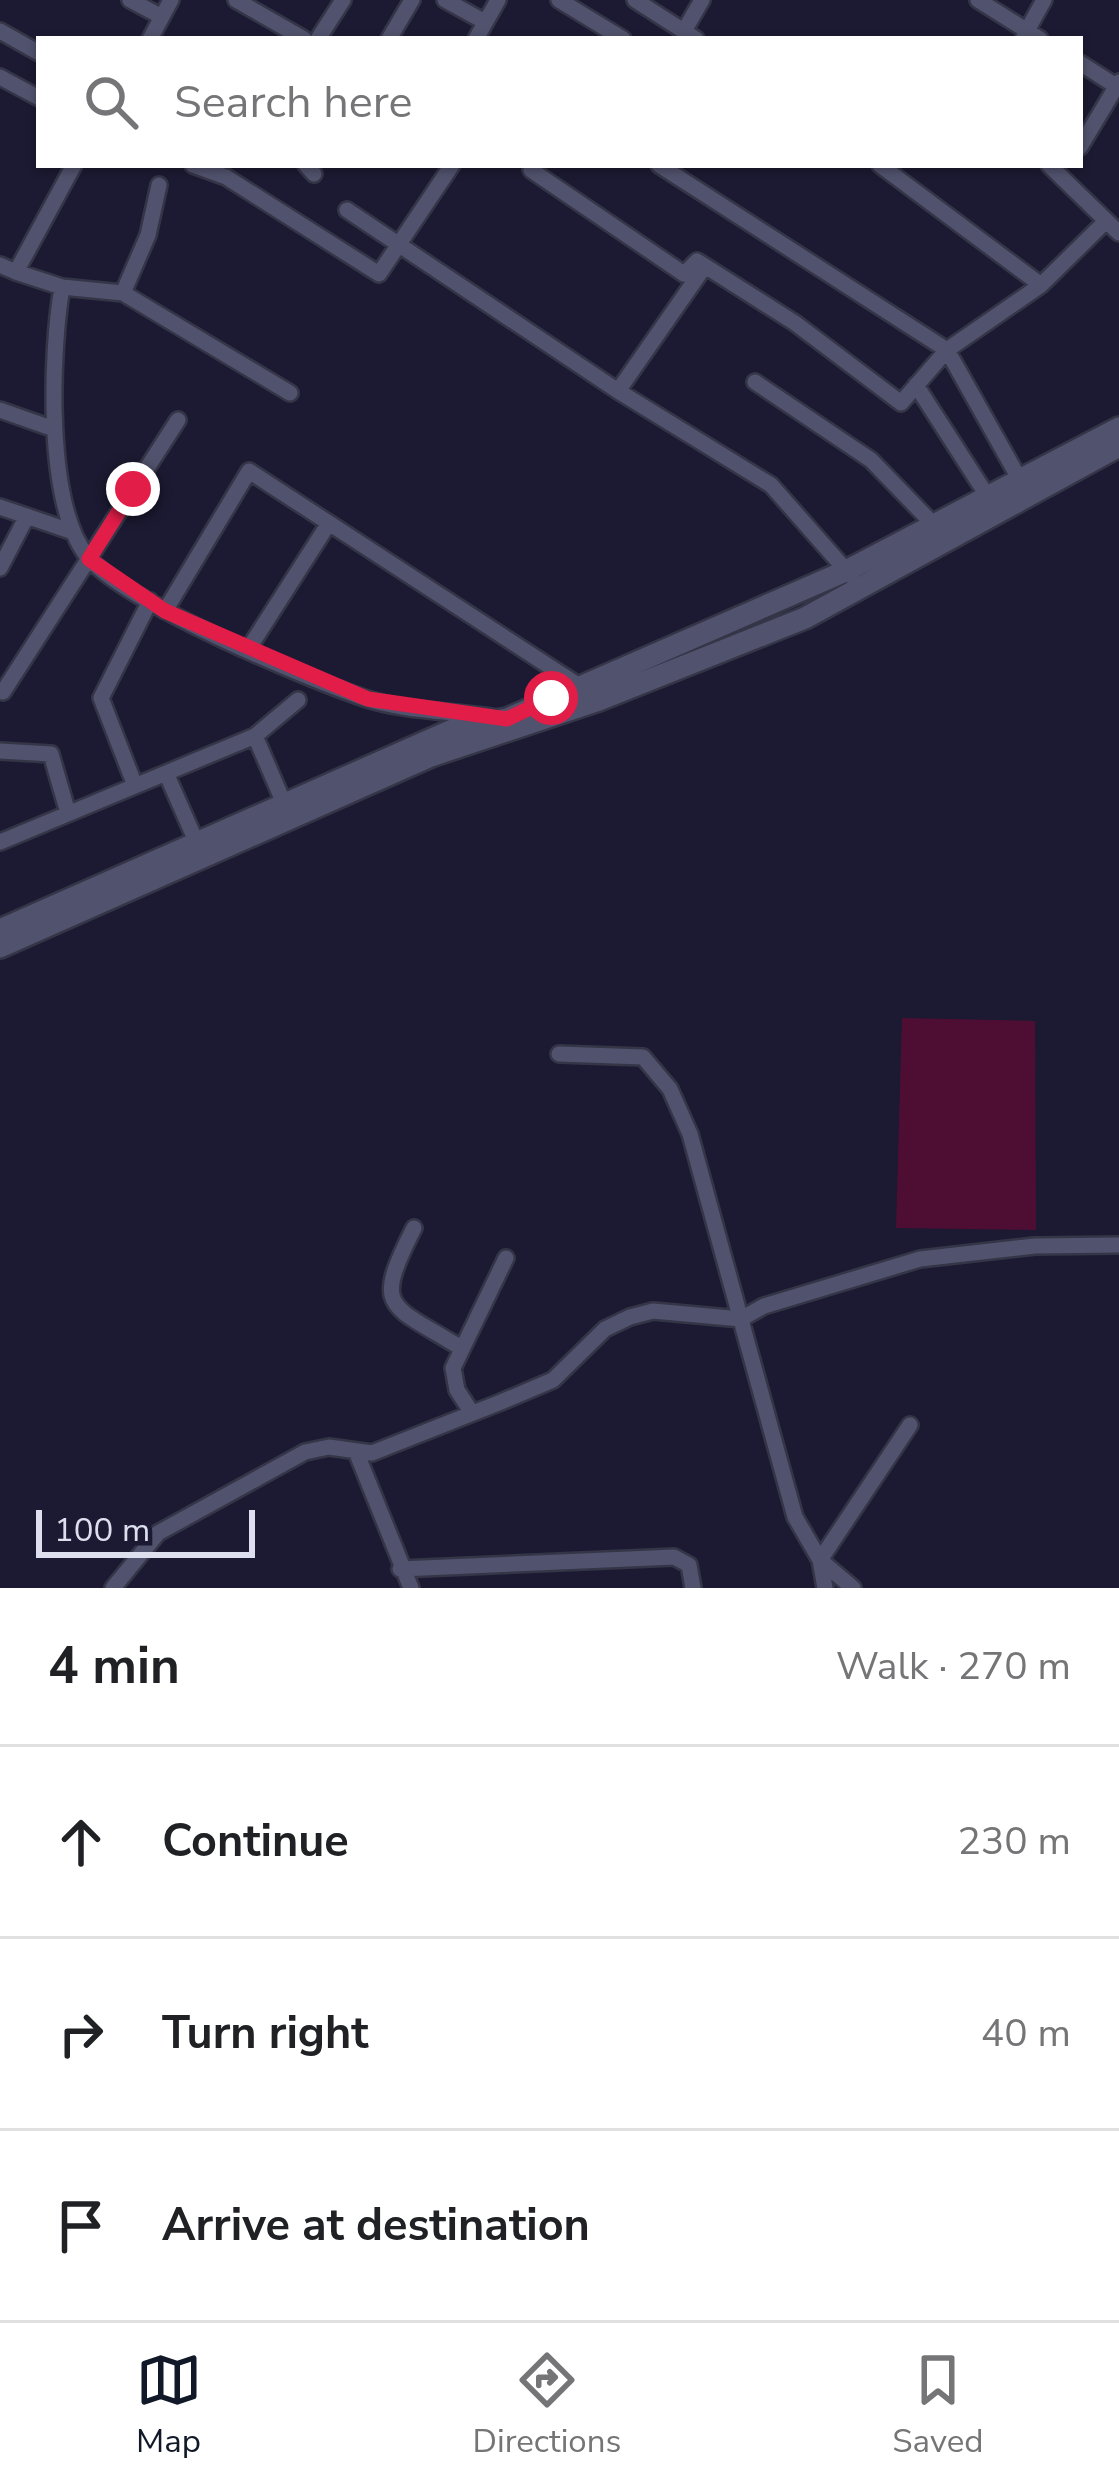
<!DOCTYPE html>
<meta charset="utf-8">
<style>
:root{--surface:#fff;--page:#f2f2f2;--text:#202124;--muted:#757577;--line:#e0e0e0;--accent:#111827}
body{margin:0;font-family:"Nunito Sans",sans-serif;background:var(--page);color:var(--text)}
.scale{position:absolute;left:36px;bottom:30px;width:219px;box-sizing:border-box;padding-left:12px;border:6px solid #dddeee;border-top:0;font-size:33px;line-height:42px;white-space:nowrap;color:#dddeee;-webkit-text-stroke:9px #1b1a32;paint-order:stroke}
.stop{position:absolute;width:36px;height:36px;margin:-27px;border:9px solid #e11d48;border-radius:50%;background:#fff}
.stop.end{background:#e11d48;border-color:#fff;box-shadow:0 3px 12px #0008}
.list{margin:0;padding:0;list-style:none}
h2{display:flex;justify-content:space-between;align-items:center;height:156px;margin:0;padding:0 48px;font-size:51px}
h2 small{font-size:39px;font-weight:400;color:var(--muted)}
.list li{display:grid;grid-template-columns:78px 1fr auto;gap:36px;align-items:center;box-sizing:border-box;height:192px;padding:0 48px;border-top:3px solid var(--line)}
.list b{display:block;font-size:45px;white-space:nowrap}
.list em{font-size:39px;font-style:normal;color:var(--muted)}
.icon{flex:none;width:66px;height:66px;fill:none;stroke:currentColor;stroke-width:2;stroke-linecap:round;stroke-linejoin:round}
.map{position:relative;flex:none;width:1119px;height:1588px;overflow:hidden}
.search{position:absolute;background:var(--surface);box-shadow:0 3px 9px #0004;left:36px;right:36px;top:36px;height:132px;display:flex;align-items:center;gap:30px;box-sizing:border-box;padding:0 42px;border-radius:0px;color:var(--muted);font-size:45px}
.sheet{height:732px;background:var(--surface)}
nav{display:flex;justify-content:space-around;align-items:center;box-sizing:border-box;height:168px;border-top:3px solid var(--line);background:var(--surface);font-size:33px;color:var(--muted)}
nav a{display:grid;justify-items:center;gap:6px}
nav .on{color:var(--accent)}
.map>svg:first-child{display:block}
</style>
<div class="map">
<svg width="1119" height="1588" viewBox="0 0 1119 1588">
<rect width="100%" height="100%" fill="#1b1a32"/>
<!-- green -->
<path fill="#4e0e34" d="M 902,1018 L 1035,1021 L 1036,1230 L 896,1228 Z"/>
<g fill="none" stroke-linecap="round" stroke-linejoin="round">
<!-- minor casing -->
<g stroke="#353548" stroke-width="20">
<path id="minor" d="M 130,0 L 162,17
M 236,0 L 304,39
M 445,0 L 485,22
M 559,0 L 623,39
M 635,0 L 696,39
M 978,0 L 1040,39
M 0,31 L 39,53
M 684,31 L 702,0
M 1024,36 L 1044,0
M 150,39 L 171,0
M 318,39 L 343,0
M 389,39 L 412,0
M 476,39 L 498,0
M 1080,63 L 1119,88
M 0,77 L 39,98
M 1080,147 L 1119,82
M 193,165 L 226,177 L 379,274 L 452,165
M 306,165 L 314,174
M 659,165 L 947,350 L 1020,480
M 1049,165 L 1119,233
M 531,170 L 684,274 L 697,261 L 705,266 L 795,323 L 901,403 L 947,350 L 1041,285 L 880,165
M 347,210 L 618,391 L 771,485 L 851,576
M 0,265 L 16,272 L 74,165
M 16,272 L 62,287 L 123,293 L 290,393
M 1041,285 L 1106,221
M 62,287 C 51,351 45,503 87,556 C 124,602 303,677 364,698 C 402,711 450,711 491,717
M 123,293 L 148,235 L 159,185
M 755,382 L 871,460 L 935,526
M 916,385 L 988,497
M 618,391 L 705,266
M 0,410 L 54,429
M 0,507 L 73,532
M 0,568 L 27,516
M 165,611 L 249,471 L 587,691
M 249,648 L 329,523
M 3,692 L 178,420
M 255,736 L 283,801
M 0,751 L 51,754 L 68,813
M 166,773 L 199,848
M 134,783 L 101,698 L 150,601
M 0,842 L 255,736 L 298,700
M 559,1054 L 643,1057 L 670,1089 L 690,1134 L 795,1517 L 820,1560 L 853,1588
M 414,1228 C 372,1311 389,1303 461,1348
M 472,1413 L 457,1390 L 453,1368 L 506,1258
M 357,1454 L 411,1588
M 400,1569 L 674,1557 L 689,1565 L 693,1588
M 113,1588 L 158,1533 L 305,1452 L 329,1447 L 372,1453 L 501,1402 L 553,1380 L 605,1329 L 630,1317 L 653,1311 L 741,1319 L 764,1306 L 920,1259 L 1035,1246 L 1119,1245
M 825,1588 L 820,1560 L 910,1425"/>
</g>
<!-- tertiary casing -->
<g stroke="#353548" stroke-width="26">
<path id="tertiary" d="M 0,930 L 459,727 L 507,719 L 848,570 L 1119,428
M 0,947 L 431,756 L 599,700 L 805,618 L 1119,446"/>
</g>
<!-- minor -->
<use href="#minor" stroke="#51526d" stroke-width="15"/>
<!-- tertiary -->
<use href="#tertiary" stroke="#51526d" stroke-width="21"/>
</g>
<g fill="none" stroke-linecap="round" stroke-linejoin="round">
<!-- route -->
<path stroke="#e11d48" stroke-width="15" d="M 133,489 L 89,559 L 165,611 L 368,699 L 507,719 L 551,698"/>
</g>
</svg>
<div class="scale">100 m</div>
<div class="stop" style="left:551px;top:698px"></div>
<div class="stop end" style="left:133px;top:489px"></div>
<div class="search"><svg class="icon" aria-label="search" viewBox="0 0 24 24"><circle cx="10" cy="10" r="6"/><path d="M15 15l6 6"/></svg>Search here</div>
</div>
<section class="sheet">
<h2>4 min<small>Walk · 270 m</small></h2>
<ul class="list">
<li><svg class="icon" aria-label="ahead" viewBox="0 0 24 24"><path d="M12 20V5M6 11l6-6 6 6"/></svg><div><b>Continue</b></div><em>230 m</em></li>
<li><svg class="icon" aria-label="right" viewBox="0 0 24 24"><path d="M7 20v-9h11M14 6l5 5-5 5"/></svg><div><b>Turn right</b></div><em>40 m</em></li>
<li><svg class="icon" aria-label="arrive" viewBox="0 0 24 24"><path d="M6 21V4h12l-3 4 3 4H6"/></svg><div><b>Arrive at destination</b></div></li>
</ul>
</section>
<nav>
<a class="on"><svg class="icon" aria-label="map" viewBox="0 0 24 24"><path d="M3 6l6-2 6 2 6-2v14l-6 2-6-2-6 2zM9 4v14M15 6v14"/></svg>Map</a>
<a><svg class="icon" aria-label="directions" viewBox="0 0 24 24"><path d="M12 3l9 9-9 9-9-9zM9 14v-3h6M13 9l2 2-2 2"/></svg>Directions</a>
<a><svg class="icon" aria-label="saved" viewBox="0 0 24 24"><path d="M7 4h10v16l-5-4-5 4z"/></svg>Saved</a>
</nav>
